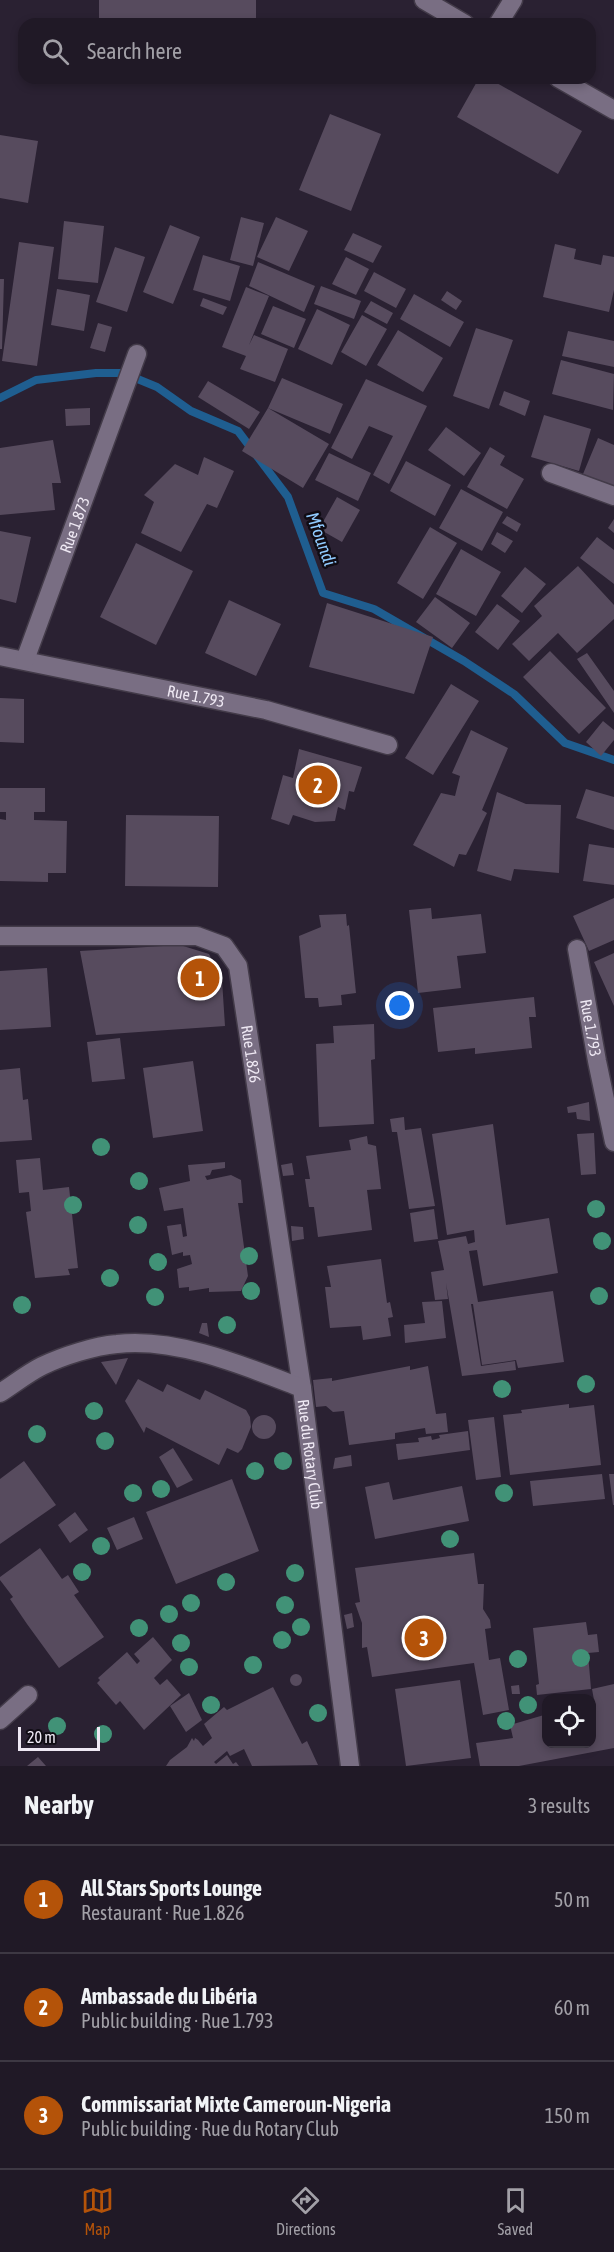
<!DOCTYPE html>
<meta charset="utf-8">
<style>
:root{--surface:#201926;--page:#2d2632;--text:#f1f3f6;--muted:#a2a0a7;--line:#3d3843;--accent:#b45309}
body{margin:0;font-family:"Asap Condensed",sans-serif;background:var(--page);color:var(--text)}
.controls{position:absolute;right:18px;bottom:18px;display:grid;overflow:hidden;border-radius:12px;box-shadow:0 3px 9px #0003}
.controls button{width:54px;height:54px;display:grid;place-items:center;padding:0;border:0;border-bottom:2px solid var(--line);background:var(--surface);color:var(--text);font:30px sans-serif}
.scale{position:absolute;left:18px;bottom:15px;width:82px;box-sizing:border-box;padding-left:6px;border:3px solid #efe9f4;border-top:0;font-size:16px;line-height:21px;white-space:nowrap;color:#efe9f4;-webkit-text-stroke:4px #100c14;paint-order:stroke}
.you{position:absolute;left:400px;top:1006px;width:21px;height:21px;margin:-15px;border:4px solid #fff;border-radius:50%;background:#1a73e8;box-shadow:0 0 0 9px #1a73e833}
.badge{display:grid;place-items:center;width:39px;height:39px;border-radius:50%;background:var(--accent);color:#fff;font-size:20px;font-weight:700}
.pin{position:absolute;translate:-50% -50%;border:3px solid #fff;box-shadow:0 2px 6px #0006}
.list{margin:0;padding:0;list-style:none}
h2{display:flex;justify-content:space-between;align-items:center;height:78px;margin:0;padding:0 24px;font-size:26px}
h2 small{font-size:20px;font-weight:400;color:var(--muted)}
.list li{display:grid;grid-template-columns:39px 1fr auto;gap:18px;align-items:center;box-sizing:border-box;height:108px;padding:0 24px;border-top:2px solid var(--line)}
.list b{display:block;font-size:22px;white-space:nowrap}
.list p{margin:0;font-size:20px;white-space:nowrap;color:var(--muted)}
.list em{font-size:20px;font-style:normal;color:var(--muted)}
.icon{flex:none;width:33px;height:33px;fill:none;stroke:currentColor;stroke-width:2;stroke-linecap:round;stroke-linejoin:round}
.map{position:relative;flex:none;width:614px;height:1766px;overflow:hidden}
.search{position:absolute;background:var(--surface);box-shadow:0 3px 9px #0003;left:18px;right:18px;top:18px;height:66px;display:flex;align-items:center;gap:15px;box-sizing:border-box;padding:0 21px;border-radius:18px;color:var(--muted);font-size:22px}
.sheet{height:402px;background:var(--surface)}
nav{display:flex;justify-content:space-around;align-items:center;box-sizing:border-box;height:84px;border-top:2px solid var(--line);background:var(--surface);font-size:16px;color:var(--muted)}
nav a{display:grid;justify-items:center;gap:3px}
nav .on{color:var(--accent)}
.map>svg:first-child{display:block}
</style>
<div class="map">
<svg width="614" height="1766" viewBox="0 0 614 1766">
<rect width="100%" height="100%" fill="#2a2132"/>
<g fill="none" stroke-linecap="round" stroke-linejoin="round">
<!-- stream -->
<path stroke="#1f5e90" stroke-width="8" d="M 0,398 L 36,380 L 96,373 L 123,373 L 157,387 L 191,411 L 238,431 L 288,497 L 323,593 L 374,609 L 464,661 L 514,694 L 565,743 L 614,760"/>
</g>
<!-- building -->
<path fill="#574b5e" d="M 99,0 L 256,0 L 256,24 L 99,24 Z
M 479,78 L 488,78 L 582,131 L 558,174 L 457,117 Z
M 330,114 L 381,134 L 351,211 L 299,190 Z
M 0,135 L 38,141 L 28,203 L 0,198 Z
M 241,217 L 264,223 L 253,266 L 230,260 Z
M 276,217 L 308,231 L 289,271 L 257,257 Z
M 64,221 L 104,226 L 98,283 L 58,279 Z
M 170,225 L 200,237 L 173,304 L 143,292 Z
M 353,233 L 382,246 L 373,263 L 344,250 Z
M 19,242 L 54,247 L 37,366 L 2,361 Z
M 555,244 L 576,249 L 574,259 L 601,265 L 603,255 L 614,257 L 614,290 L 609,312 L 543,297 Z
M 115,247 L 145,257 L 127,312 L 96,302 Z
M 203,255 L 240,266 L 230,301 L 193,290 Z
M 346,257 L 369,269 L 356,295 L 332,284 Z
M 258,262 L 315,286 L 304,312 L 249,286 Z
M 374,272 L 406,289 L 396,308 L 364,291 Z
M 0,279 L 4,279 L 2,349 L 0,349 Z
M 321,286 L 361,301 L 354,319 L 314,304 Z
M 246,287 L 269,296 L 249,345 L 254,335 L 288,349 L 275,382 L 240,369 L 246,356 L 222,347 Z
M 57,289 L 90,295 L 84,331 L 51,325 Z
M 447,291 L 462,301 L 456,310 L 441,300 Z
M 414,294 L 464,322 L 450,347 L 400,319 Z
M 203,298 L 227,307 L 223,315 L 200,306 Z
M 371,301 L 393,313 L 387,324 L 364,312 Z
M 273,306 L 306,319 L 294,348 L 261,334 Z
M 317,309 L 350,325 L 332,365 L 298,349 Z
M 362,315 L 387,329 L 366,366 L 341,352 Z
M 98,323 L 112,327 L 105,352 L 90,348 Z
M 476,328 L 513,340 L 489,409 L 453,396 Z
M 398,330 L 443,358 L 423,392 L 377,365 Z
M 568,331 L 614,341 L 614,367 L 562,356 Z
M 561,360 L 614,374 L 613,410 L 552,394 Z
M 282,378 L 343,404 L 330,434 L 268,408 L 329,444 L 303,488 L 242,451 L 268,408 Z
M 366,379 L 427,406 L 389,484 L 373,475 L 393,436 L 369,426 L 352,459 L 331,448 Z
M 208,381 L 260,412 L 249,429 L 198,397 Z
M 504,391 L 530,401 L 525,416 L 499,405 Z
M 90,408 L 90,425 L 66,426 L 65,409 Z
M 544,415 L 591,429 L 579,471 L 531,457 Z
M 446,427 L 481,453 L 464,476 L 428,450 Z
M 598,438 L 614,445 L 614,486 L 583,474 Z
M 53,440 L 61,483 L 52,483 L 55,510 L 0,515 L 0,448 Z
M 490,447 L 505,456 L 500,465 L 524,479 L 507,509 L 467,487 Z
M 329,453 L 371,473 L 358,501 L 315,480 Z
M 204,457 L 234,471 L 217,508 L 207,504 L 181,552 L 141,533 L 154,502 L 144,495 L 175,464 L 198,475 Z
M 406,461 L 451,485 L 435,516 L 390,491 Z
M 461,489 L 503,512 L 482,551 L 439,528 Z
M 337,497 L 360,510 L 342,542 L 319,529 Z
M 507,516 L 521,524 L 517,532 L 502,523 Z
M 614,519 L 614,533 L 608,528 Z
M 430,527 L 457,543 L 423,599 L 397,583 Z
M 0,531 L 31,537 L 16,603 L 0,599 Z
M 497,532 L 513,541 L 505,553 L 491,544 Z
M 597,537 L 614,550 L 614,584 L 580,558 Z
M 136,543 L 193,571 L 156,645 L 100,617 Z
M 461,549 L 501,572 L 476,616 L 436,594 Z
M 578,566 L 614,605 L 614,619 L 577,653 L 558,633 L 529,661 L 512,644 L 542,616 L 534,606 Z
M 525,567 L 546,584 L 522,613 L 501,596 Z
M 435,597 L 470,623 L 452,648 L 416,622 Z
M 229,600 L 281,624 L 256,676 L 205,653 Z
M 327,603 L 433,637 L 414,694 L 309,667 Z
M 497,604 L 520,621 L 498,650 L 475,632 Z
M 550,651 L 606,708 L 579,734 L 523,677 Z
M 587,653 L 614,691 L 614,713 L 577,659 Z
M 451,684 L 479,701 L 433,775 L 405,758 Z
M 0,698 L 24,699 L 24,743 L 0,742 Z
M 603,721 L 614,730 L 614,740 L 601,756 L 586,742 Z
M 471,730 L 508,748 L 482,810 L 487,813 L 466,855 L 459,854 L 454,867 L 413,845 L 441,793 L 455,796 L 460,776 L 452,773 Z
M 299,749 L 362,767 L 354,792 L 349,791 L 345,810 L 338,807 L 335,821 L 315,822 L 293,815 L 289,825 L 271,819 L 283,775 L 293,778 Z
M 0,788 L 45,788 L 45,812 L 34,812 L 34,820 L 67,821 L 66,873 L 48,873 L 48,882 L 0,881 L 0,819 L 6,820 L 6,812 L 0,812 Z
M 586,789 L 614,797 L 614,830 L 576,818 Z
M 497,792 L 526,804 L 561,805 L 559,873 L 514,869 L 511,881 L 477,871 Z
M 126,815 L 219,816 L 218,887 L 125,886 Z
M 589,844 L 614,848 L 614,885 L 583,881 Z
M 614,898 L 614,940 L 589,951 L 573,916 Z
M 431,908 L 432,919 L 481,914 L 486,953 L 457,956 L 461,988 L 418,993 L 409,910 Z
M 346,914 L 347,926 L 349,925 L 356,993 L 341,995 L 342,1005 L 319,1007 L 318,998 L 305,998 L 299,936 L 321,927 L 319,915 Z
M 180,945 L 209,954 L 222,980 L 225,1026 L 96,1035 L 80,951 Z
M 614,953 L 614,1006 L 594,962 Z
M 47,968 L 51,1027 L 0,1030 L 0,971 Z
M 534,997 L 536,1017 L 529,1017 L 532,1048 L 475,1054 L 475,1048 L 438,1052 L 433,1008 Z
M 374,1024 L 375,1059 L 371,1060 L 374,1124 L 319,1127 L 316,1044 L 334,1043 L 333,1026 Z
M 120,1038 L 125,1079 L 92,1082 L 87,1042 Z
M 193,1061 L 203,1131 L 153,1138 L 143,1068 Z
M 20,1068 L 23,1100 L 28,1099 L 32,1140 L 0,1142 L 0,1070 Z
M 589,1102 L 590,1121 L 577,1119 L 576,1112 L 568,1113 L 567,1107 Z
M 404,1117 L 405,1130 L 421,1128 L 435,1206 L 409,1209 L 397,1132 L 392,1132 L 390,1119 Z
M 493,1124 L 506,1225 L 549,1218 L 558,1273 L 483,1286 L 477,1250 L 469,1251 L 478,1302 L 553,1291 L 564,1362 L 518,1368 L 516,1360 L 482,1365 L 473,1304 L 471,1304 L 481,1366 L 515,1361 L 516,1370 L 462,1376 L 446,1283 L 448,1299 L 435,1300 L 431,1272 L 444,1270 L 438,1241 L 466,1236 L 468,1244 L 475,1242 L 474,1230 L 447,1235 L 432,1134 Z
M 594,1133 L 596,1174 L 581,1175 L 577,1134 Z
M 367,1136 L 368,1144 L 376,1146 L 381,1189 L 367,1190 L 372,1230 L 318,1237 L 314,1207 L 309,1207 L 305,1179 L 310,1179 L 306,1156 L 351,1150 L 349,1140 Z
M 40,1158 L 43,1190 L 69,1187 L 78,1268 L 68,1269 L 70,1275 L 35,1278 L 26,1212 L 31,1211 L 29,1192 L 19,1193 L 16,1160 Z
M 225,1162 L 225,1168 L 212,1170 L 210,1175 L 205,1176 L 207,1180 L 231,1175 L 241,1180 L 243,1203 L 238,1203 L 248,1276 L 241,1291 L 209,1292 L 209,1288 L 189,1291 L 189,1287 L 179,1288 L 177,1269 L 192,1264 L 190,1255 L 183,1256 L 183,1252 L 172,1255 L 167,1226 L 181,1224 L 183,1237 L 187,1236 L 183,1208 L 164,1211 L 159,1188 L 190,1181 L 188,1165 Z
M 292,1163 L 294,1175 L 283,1176 L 281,1165 Z
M 434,1209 L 438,1239 L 414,1242 L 410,1213 Z
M 291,1226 L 303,1227 L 304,1239 L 292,1241 Z
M 381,1259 L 387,1303 L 390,1302 L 393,1317 L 388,1318 L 391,1336 L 363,1340 L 361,1326 L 330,1328 L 325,1287 L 331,1287 L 327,1266 Z
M 442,1301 L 446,1338 L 405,1343 L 404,1325 L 425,1323 L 422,1302 Z
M 202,1323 L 207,1323 L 209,1337 L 199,1333 Z
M 128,1358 L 116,1385 L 101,1362 Z
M 410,1366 L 410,1370 L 428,1366 L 436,1414 L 446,1413 L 448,1432 L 426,1434 L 425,1428 L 395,1433 L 395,1439 L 349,1445 L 344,1411 L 333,1412 L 326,1406 L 316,1407 L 313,1380 L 332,1378 L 332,1381 Z
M 138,1379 L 163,1392 L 167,1384 L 200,1400 L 205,1390 L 246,1410 L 250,1417 L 251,1427 L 242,1449 L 238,1453 L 227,1448 L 219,1465 L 146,1427 L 144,1433 L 125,1401 Z
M 569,1404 L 569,1408 L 594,1405 L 601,1465 L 510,1475 L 503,1415 L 522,1413 L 521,1410 Z
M252 1427a12 12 0 1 1 24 0a12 12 0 1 1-24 0Z
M 494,1417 L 501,1477 L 476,1480 L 468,1420 Z
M 468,1431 L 470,1450 L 398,1460 L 396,1444 L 419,1442 L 418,1438 L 431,1436 L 432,1440 L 440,1438 L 439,1435 Z
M 173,1448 L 193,1480 L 177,1488 L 159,1457 Z
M 351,1455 L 352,1466 L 333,1469 L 335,1458 Z
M 24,1461 L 56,1505 L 0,1544 L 0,1479 Z
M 602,1474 L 605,1499 L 533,1506 L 530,1481 Z
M 609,1474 L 614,1474 L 614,1505 L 613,1505 Z
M 232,1479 L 259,1551 L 176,1584 L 146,1512 Z
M 389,1482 L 393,1500 L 462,1486 L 469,1521 L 375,1539 L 365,1487 Z
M 75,1512 L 88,1530 L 70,1543 L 58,1525 Z
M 134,1517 L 143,1539 L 117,1550 L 107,1528 Z
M 40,1548 L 62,1579 L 68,1575 L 79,1592 L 74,1595 L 104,1637 L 59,1668 L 27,1624 L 10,1599 L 13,1597 L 0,1580 L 0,1577 Z
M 474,1553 L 478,1584 L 484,1584 L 483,1609 L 490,1620 L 491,1628 L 485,1629 L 489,1660 L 500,1658 L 509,1710 L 483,1715 L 474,1663 L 372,1677 L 367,1647 L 362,1648 L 362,1623 L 355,1603 L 360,1602 L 355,1568 Z
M 352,1613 L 354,1627 L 347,1629 L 344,1615 Z
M 586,1622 L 588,1635 L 597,1634 L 599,1652 L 588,1653 L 591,1689 L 537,1695 L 536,1685 L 539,1684 L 533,1628 Z
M 153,1637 L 172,1660 L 154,1678 L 160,1685 L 167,1679 L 181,1695 L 144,1730 L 120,1701 L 116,1705 L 97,1683 L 100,1680 L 98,1678 L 127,1652 L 137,1664 L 140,1661 L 134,1654 Z
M290 1680a6 6 0 1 1 12 0a6 6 0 1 1-12 0Z
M 460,1680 L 471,1758 L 406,1766 L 395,1689 Z
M 614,1684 L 614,1748 L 519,1766 L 480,1766 L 476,1743 L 513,1738 L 510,1725 L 544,1715 L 546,1717 L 546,1744 L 592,1744 L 592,1700 L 594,1700 L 592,1689 Z
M 519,1685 L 520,1694 L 512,1694 L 511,1686 Z
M 273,1687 L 302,1744 L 307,1741 L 318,1765 L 252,1766 L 244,1749 L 230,1756 L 227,1751 L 214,1762 L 216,1764 L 227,1755 L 233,1764 L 236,1762 L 239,1766 L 166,1766 L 170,1760 L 187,1747 L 192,1738 L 194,1741 L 195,1738 L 198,1740 L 203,1746 L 212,1738 L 204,1724 L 224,1707 L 227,1710 Z
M 189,1693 L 202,1720 L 186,1732 L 170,1706 Z
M 38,1757 L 46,1766 L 27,1766 Z"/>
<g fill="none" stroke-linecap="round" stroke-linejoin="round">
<!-- minor casing -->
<g stroke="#433b49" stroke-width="21">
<g id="minor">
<path d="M 424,0 L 465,24"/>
<path d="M 498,24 L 513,0"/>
<path d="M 558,78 L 614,110"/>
<path d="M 551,473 L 614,496"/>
<path id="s1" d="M 0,656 L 266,710 L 388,745"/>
<path id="s2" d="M 25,660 L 137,354"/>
<path id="s3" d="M 0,936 L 197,936 L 224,946 L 238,966 L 302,1388"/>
<path id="s4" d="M 577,949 L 597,1061 L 614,1142"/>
<path id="s5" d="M 0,1393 C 14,1384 28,1373 42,1366 C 63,1356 94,1346 117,1344 C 177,1337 247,1367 302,1388 L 350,1766"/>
<path d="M 0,1720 L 28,1695"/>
</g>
</g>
<!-- minor -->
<use href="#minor" stroke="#796e83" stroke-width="18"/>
</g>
<!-- trees -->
<g fill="#419277">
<circle cx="101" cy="1147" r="9"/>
<circle cx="139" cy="1181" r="9"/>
<circle cx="73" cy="1205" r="9"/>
<circle cx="596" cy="1209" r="9"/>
<circle cx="138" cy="1225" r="9"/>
<circle cx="602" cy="1241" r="9"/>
<circle cx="249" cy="1256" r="9"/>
<circle cx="158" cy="1262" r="9"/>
<circle cx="110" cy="1278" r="9"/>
<circle cx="251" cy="1291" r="9"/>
<circle cx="599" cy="1296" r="9"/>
<circle cx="155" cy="1297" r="9"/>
<circle cx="22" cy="1305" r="9"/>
<circle cx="227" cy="1325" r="9"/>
<circle cx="586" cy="1384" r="9"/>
<circle cx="502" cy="1389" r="9"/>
<circle cx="94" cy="1411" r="9"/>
<circle cx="37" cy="1434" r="9"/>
<circle cx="105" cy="1441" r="9"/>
<circle cx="283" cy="1461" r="9"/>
<circle cx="255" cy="1471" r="9"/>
<circle cx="161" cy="1489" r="9"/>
<circle cx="133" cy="1493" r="9"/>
<circle cx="504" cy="1493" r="9"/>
<circle cx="450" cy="1539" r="9"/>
<circle cx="101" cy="1546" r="9"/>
<circle cx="82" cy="1572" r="9"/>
<circle cx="295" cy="1573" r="9"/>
<circle cx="226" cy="1582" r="9"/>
<circle cx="191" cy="1603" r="9"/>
<circle cx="285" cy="1605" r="9"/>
<circle cx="169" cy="1614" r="9"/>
<circle cx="301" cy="1627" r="9"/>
<circle cx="139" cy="1628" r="9"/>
<circle cx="282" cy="1640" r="9"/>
<circle cx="181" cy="1643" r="9"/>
<circle cx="581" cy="1658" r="9"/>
<circle cx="518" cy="1659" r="9"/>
<circle cx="253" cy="1665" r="9"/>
<circle cx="189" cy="1667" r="9"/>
<circle cx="211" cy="1705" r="9"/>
<circle cx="528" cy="1705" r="9"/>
<circle cx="318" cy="1713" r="9"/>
<circle cx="506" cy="1721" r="9"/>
<circle cx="57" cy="1726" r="9"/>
<circle cx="103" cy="1734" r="9"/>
</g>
<g text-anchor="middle" stroke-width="5" stroke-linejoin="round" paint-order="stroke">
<!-- street labels -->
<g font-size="16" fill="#efe9f4" stroke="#100c14">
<text dy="6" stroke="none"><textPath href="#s2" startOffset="144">Rue 1.873</textPath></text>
<text dy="6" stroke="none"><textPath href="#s1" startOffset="200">Rue 1.793</textPath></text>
<text dy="6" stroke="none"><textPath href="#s4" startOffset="80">Rue 1.793</textPath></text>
<text dy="6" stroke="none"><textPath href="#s3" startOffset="339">Rue 1.826</textPath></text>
<text dy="6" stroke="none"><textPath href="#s5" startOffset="387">Rue du Rotary Club</textPath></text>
</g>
<!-- water labels -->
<g font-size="18" font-style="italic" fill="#91cbff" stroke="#100c14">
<text transform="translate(321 539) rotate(70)" y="6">Mfoundi</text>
</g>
</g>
</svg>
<div class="controls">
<button><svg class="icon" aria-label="locate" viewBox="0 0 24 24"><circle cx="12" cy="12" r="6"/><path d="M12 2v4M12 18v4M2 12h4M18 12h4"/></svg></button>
</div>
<div class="scale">20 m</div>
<div class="you"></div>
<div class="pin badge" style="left:200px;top:978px">1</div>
<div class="pin badge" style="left:318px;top:785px">2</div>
<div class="pin badge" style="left:424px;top:1638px">3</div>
<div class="search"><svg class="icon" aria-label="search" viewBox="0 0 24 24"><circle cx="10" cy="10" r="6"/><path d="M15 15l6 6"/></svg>Search here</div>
</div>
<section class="sheet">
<h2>Nearby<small>3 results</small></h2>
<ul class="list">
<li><span class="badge">1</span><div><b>All Stars Sports Lounge</b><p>Restaurant · Rue 1.826</p></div><em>50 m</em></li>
<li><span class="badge">2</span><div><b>Ambassade du Libéria</b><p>Public building · Rue 1.793</p></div><em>60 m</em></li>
<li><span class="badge">3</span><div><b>Commissariat Mixte Cameroun-Nigeria</b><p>Public building · Rue du Rotary Club</p></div><em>150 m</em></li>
</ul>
</section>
<nav>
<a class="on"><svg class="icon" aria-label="map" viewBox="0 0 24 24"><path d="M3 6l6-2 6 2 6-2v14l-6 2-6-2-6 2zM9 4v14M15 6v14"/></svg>Map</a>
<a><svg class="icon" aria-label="directions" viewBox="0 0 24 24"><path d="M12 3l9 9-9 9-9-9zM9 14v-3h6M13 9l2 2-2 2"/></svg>Directions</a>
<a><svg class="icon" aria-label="saved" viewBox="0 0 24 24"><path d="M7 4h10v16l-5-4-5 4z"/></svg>Saved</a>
</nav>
